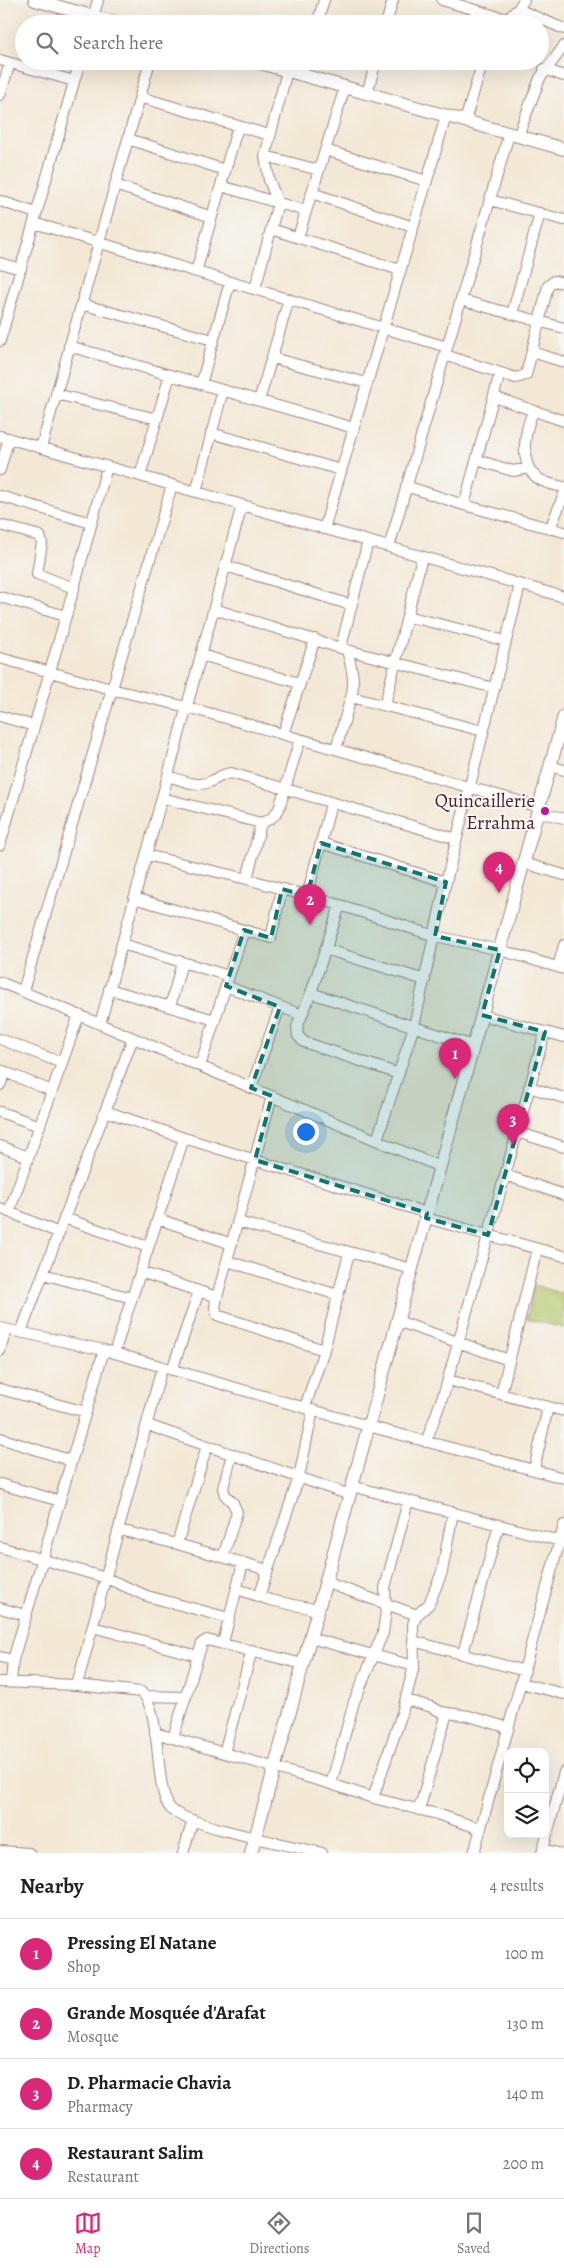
<!DOCTYPE html>
<meta charset="utf-8">
<style>
:root{--surface:#fff;--page:#f2f2f2;--text:#202124;--muted:#757577;--line:#e0e0e0;--accent:#db2777}
body{margin:0;font-family:Alegreya,serif;background:var(--page);color:var(--text)}
.controls{position:absolute;right:15px;bottom:15px;display:grid;overflow:hidden;border-radius:10px;box-shadow:0 5px 20px #0002}
.controls button{width:45px;height:45px;display:grid;place-items:center;padding:0;border:0;border-bottom:1px solid var(--line);background:var(--surface);color:var(--text);font:25px sans-serif}
.you{position:absolute;left:305px;top:1131px;width:18px;height:18px;margin:-12px;border:4px solid #fff;border-radius:50%;background:#1a73e8;box-shadow:0 0 0 8px #1a73e833}
.badge{display:grid;place-items:center;width:32px;height:32px;border-radius:50%;background:var(--accent);color:#fff;font-size:16px;font-weight:700}
.pin{position:absolute;translate:-50% -41px;filter:drop-shadow(0 1px 2px #0008)}
.pin::after{content:'';position:absolute;top:26px;width:18px;height:15px;background:inherit;clip-path:polygon(0 0,100% 0,50% 100%)}
.list{margin:0;padding:0;list-style:none}
h2{display:flex;justify-content:space-between;align-items:center;height:65px;margin:0;padding:0 20px;font-size:21px}
h2 small{font-size:16px;font-weight:400;color:var(--muted)}
.list li{display:grid;grid-template-columns:32px 1fr auto;gap:15px;align-items:center;box-sizing:border-box;height:70px;padding:0 20px;border-top:1px solid var(--line)}
.list b{display:block;font-size:19px;white-space:nowrap}
.list p{margin:0;font-size:16px;white-space:nowrap;color:var(--muted)}
.list em{font-size:16px;font-style:normal;color:var(--muted)}
.icon{flex:none;width:28px;height:28px;fill:none;stroke:currentColor;stroke-width:2;stroke-linecap:round;stroke-linejoin:round}
.map{position:relative;flex:none;width:564px;height:1853px;overflow:hidden}
.search{position:absolute;background:var(--surface);box-shadow:0 5px 20px #0002;left:15px;right:15px;top:15px;height:55px;display:flex;align-items:center;gap:12px;box-sizing:border-box;padding:0 18px;border-radius:28px;color:var(--muted);font-size:19px}
.sheet{height:345px;background:var(--surface)}
nav{display:flex;justify-content:space-around;align-items:center;box-sizing:border-box;height:70px;border-top:1px solid var(--line);background:var(--surface);font-size:14px;color:var(--muted)}
nav a{display:grid;justify-items:center;gap:2px}
nav .on{color:var(--accent)}
.map>svg:first-child{display:block}
</style>
<div class="map">
<svg width="564" height="1853" viewBox="0 0 564 1853">
<rect width="100%" height="100%" fill="#f6f6f2"/>
<filter id="ink" filterUnits="userSpaceOnUse"><feTurbulence type="fractalNoise" baseFrequency=".02" numOctaves="2"/><feDisplacementMap in="SourceGraphic" scale="10" xChannelSelector="R" yChannelSelector="G"/><feConvolveMatrix kernelMatrix="1 2 1 2 8 2 1 2 1" color-interpolation-filters="sRGB"/></filter>
<filter id="wash" filterUnits="userSpaceOnUse"><feTurbulence type="fractalNoise" baseFrequency=".0096" numOctaves="4" result="noise"/><feDisplacementMap in="SourceGraphic" scale="20" xChannelSelector="R" yChannelSelector="G"/><feGaussianBlur stdDeviation="1.12" result="paint"/><feColorMatrix in="noise" values="0 0 0 0 0 0 0 0 0 0 0 0 0 0 0 0 0 1.4 0 .05"/><feComposite in="paint" operator="in"/></filter>
<g filter="url(#wash)">
<rect width="100%" height="100%" fill="#f3e8d5"/>
<!-- green -->
<path fill="#b2c669" stroke="#7e724a" d="M 534,1285 L 564,1294 L 564,1328 L 527,1319 Z"/>
</g>
<g filter="url(#ink)">
<g fill="none" stroke-linecap="round" stroke-linejoin="round">
<!-- minor casing -->
<g stroke="#9e8480" stroke-width="12">
<path id="minor" d="M 442,0 L 506,19
M 518,9 L 564,29
M 503,23 L 518,9 L 524,0
M 91,24 L 98,0
M 317,24 L 324,0
M 386,24 L 393,0
M 0,60 L 74,81
M 544,69 L 564,76
M 287,71 L 265,156 L 319,170
M 302,75 L 306,61
M 367,94 L 376,61
M 0,95 L 10,63
M 140,97 L 269,135
M 465,121 L 483,61
M 518,136 L 540,78 L 564,46
M 128,139 L 225,170
M 325,150 L 427,181
M 115,185 L 212,217
M 221,186 L 306,211
M 312,193 L 413,227
M 490,200 L 564,220
M 0,201 L 36,213
M 34,223 L 447,347
M 271,229 L 400,270
M 298,237 L 345,87
M 0,263 L 21,269
M 196,272 L 238,126
M 255,289 L 278,203 L 269,180 L 265,156
M 461,300 L 564,328
M 81,304 L 213,340
M 512,314 L 540,213
M 0,341 L 80,61
M 69,346 L 354,428
M 532,352 L 564,362
M 445,355 L 516,378 L 526,375 L 548,286 L 554,281 L 564,283
M 272,358 L 367,383
M 201,384 L 230,282
M 56,394 L 157,419
M 494,397 L 564,421
M 259,401 L 289,299
M 533,412 C 525,429 519,462 535,476 C 542,483 554,485 564,487
M 211,433 L 341,470
M 0,436 L 564,597
M 41,448 L 150,61
M 477,460 L 513,471 L 529,468
M 0,470 L 9,438
M 140,476 L 170,375
M 406,486 L 464,505 L 564,532
M 196,492 L 223,390
M 0,496 L 91,523
M 464,505 L 500,373
M 0,525 L 40,536 L 42,543 L 37,574 L 74,588
M 324,529 L 446,116
M 550,529 L 564,494
M 389,547 L 509,134
M 226,566 L 351,605
M 0,597 L 66,616
M 214,609 L 347,650 L 494,688
M 407,616 L 506,641
M 341,647 L 368,541
M 347,650 C 351,666 356,681 351,697
M 201,655 L 299,683
M 0,658 L 111,689 L 187,707 L 539,807
M 385,704 L 422,557
M 0,716 L 34,726
M 283,734 L 315,639
M 336,749 L 351,697 L 483,731
M 550,766 L 564,770
M 168,776 C 179,779 197,788 209,782 C 217,779 222,774 231,773 L 457,839
M 162,798 L 261,823 C 270,820 274,817 279,809 L 300,739
M 537,812 L 564,818
M 261,823 L 247,879 L 340,905 L 435,936 L 500,950 L 564,969
M 321,843 L 446,882
M 0,845 L 74,588 L 107,467
M 146,855 L 247,879
M 524,863 L 564,875
M 307,896 L 331,804
M 134,898 L 271,938 L 282,889
M 340,905 L 311,993 L 297,1027 L 298,1036 L 304,1042 L 399,1074
M 122,944 L 229,976
M 325,949 L 425,980
M 558,967 L 564,945
M 0,982 L 440,1167
M 226,986 L 302,1015
M 109,989 L 215,1020
M 23,991 L 172,485
M 311,993 L 473,1046
M 170,1007 L 182,962
M 482,1015 L 564,1037
M 100,1024 L 242,505
M 0,1039 L 62,1063
M 200,1066 L 244,930
M 0,1070 L 52,1091
M 0,1085 L 6,1072
M 529,1087 L 564,1098
M 251,1088 L 280,1007
M 272,1096 L 217,1297 L 215,1307 L 217,1315 L 324,1350
M 105,1111 L 184,1138 L 427,1213
M 0,1112 L 40,1126
M 517,1132 L 564,1147
M 377,1140 L 414,1026 L 446,882 L 520,585
M 0,1146 L 28,1157
M 505,1175 L 564,1195
M 0,1208 L 59,1233
M 9,1212 L 79,1015
M 64,1218 L 148,1247
M 426,1218 L 564,1256
M 158,1219 L 232,1244
M 238,1222 L 412,1269
M 227,1261 L 338,1295
M 140,1272 L 217,1297
M 43,1274 L 132,1298
M 397,1321 L 509,1360
M 0,1328 L 104,1350 L 368,1426 L 564,1478
M 21,1332 L 133,1038
M 0,1351 L 6,1330
M 114,1353 L 184,1138
M 172,1370 L 199,1291
M 448,1380 L 564,1411
M 0,1389 L 86,1412
M 501,1394 L 537,1249
M 305,1407 L 324,1350 L 349,1253
M 147,1425 L 350,1495
M 0,1438 L 72,1461
M 426,1442 L 445,1390 L 545,1032
M 534,1470 L 548,1407
M 0,1484 L 60,1501
M 352,1486 L 560,1541
M 119,1530 L 177,1544 L 207,1446
M 177,1544 L 268,1570
M 0,1547 L 106,1578 L 147,1596 L 229,1618
M 223,1557 L 237,1512 L 233,1503 L 225,1495 L 223,1488 L 232,1454
M 325,1582 L 417,1615
M 237,1589 L 270,1600 L 318,1610
M 259,1597 L 299,1477 L 313,1410
M 0,1608 L 25,1615
M 93,1627 L 198,1656
M 310,1638 L 414,1666
M 413,1641 L 525,1671
M 223,1643 L 243,1563
M 463,1653 L 499,1525
M 0,1657 L 13,1660
M 0,1682 L 77,1685 L 141,1692 C 163,1709 153,1791 171,1809 C 187,1826 294,1846 322,1853
M 11,1682 L 13,1660 L 104,1350
M 521,1683 L 564,1694
M 77,1685 L 162,1367
M 145,1696 L 186,1697
M 406,1700 L 432,1707 L 441,1712 L 469,1716 L 509,1728
M 155,1733 L 331,1784 L 373,1798 L 437,1814 L 481,1829
M 173,1738 L 202,1643 L 207,1640 L 303,1664
M 224,1753 L 252,1650
M 331,1784 L 354,1702 L 383,1633 L 386,1610 L 385,1588 L 408,1501
M 373,1798 L 402,1713 L 414,1666 L 413,1624 L 417,1615 L 429,1604 L 442,1572 L 453,1512
M 419,1810 L 447,1713
M 543,1849 L 558,1853
M 0,1851 L 29,1853
M 183,1853 L 193,1820
M 474,1853 L 564,1525
M 542,1853 L 564,1772"/>
</g>
<!-- tertiary casing -->
<g stroke="#9e8480" stroke-width="14">
<path id="tertiary" d="M 35,0 L 120,24
M 253,61 L 564,149
M 251,1853 L 564,716"/>
</g>
<!-- minor -->
<use href="#minor" stroke="#fff" stroke-width="10"/>
<!-- tertiary -->
<use href="#tertiary" stroke="#fff" stroke-width="12"/>
</g>
</g>
<!-- marked area -->
<path fill="#0f766e" fill-opacity="0.2" stroke="#0f766e" stroke-width="4" stroke-dasharray="10 6" stroke-linejoin="round" d="M 321,843 L 446,882 L 435,936 L 500,950 L 482,1015 L 545,1032 L 488,1235 L 426,1218 L 427,1213 L 255,1160 L 272,1096 L 251,1088 L 280,1007 L 226,986 L 244,930 L 271,938 L 282,889 L 307,896 Z"/>
<!-- markers -->
<circle fill="#b5179e" stroke="#f6f6f2" stroke-width="2" cx="545" cy="811" r="5"/>
<g text-anchor="middle" stroke-width="4" stroke-linejoin="round" paint-order="stroke">
<!-- poi labels -->
<g font-size="19" fill="#4a1f2b" stroke="#f6f6f2" text-anchor="end">
<text x="535" y="807">Quincaillerie<tspan x="535" dy="22">Errahma</tspan></text>
</g>
</g>
</svg>
<div class="controls">
<button><svg class="icon" aria-label="locate" viewBox="0 0 24 24"><circle cx="12" cy="12" r="6"/><path d="M12 2v4M12 18v4M2 12h4M18 12h4"/></svg></button>
<button><svg class="icon" aria-label="layers" viewBox="0 0 24 24"><path d="M12 4l9 5-9 5-9-5zM3 14l9 5 9-5"/></svg></button>
</div>
<div class="you"></div>
<div class="pin badge" style="left:455px;top:1079px">1</div>
<div class="pin badge" style="left:310px;top:925px">2</div>
<div class="pin badge" style="left:513px;top:1145px">3</div>
<div class="pin badge" style="left:499px;top:893px">4</div>
<div class="search"><svg class="icon" aria-label="search" viewBox="0 0 24 24"><circle cx="10" cy="10" r="6"/><path d="M15 15l6 6"/></svg>Search here</div>
</div>
<section class="sheet">
<h2>Nearby<small>4 results</small></h2>
<ul class="list">
<li><span class="badge">1</span><div><b>Pressing El Natane</b><p>Shop</p></div><em>100 m</em></li>
<li><span class="badge">2</span><div><b>Grande Mosquée d'Arafat</b><p>Mosque</p></div><em>130 m</em></li>
<li><span class="badge">3</span><div><b>D. Pharmacie Chavia</b><p>Pharmacy</p></div><em>140 m</em></li>
<li><span class="badge">4</span><div><b>Restaurant Salim</b><p>Restaurant</p></div><em>200 m</em></li>
</ul>
</section>
<nav>
<a class="on"><svg class="icon" aria-label="map" viewBox="0 0 24 24"><path d="M3 6l6-2 6 2 6-2v14l-6 2-6-2-6 2zM9 4v14M15 6v14"/></svg>Map</a>
<a><svg class="icon" aria-label="directions" viewBox="0 0 24 24"><path d="M12 3l9 9-9 9-9-9zM9 14v-3h6M13 9l2 2-2 2"/></svg>Directions</a>
<a><svg class="icon" aria-label="saved" viewBox="0 0 24 24"><path d="M7 4h10v16l-5-4-5 4z"/></svg>Saved</a>
</nav>
